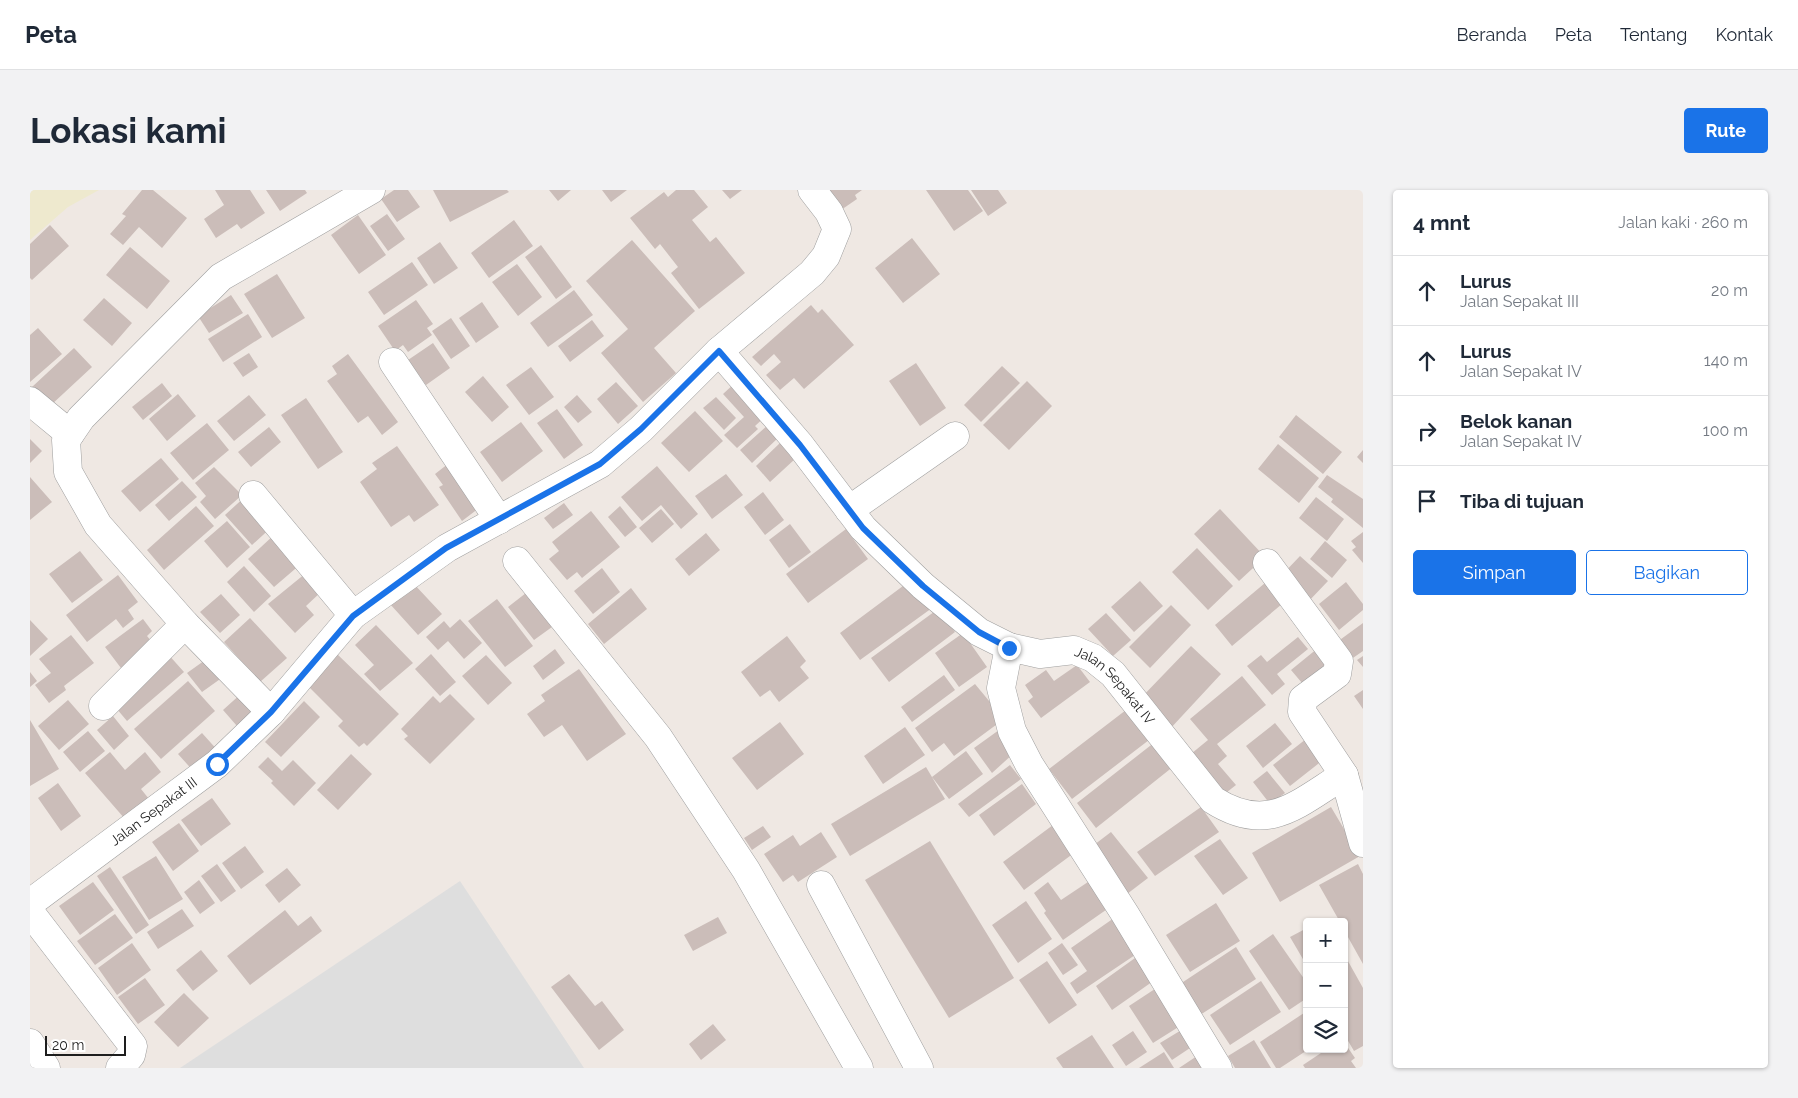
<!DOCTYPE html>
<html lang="id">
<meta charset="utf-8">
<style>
:root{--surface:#fff;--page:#f2f2f3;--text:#1f2937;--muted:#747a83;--line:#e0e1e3;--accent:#1a73e8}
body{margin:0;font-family:Raleway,sans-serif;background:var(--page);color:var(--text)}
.controls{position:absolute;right:15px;bottom:15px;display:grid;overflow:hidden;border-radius:5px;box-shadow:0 1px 4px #0004}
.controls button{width:45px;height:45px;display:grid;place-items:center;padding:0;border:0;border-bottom:1px solid var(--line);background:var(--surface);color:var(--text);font:25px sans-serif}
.scale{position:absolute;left:15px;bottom:12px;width:81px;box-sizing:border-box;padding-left:5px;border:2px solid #1e1e1e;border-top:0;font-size:14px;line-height:18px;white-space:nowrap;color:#1e1e1e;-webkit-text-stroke:4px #fff;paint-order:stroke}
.stop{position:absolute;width:15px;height:15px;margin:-11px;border:4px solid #1a73e8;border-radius:50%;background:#fff}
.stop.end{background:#1a73e8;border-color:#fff;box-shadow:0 1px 5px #0008}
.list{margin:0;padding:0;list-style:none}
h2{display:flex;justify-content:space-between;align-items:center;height:65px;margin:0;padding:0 20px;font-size:21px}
h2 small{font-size:16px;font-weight:400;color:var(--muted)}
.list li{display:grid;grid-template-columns:32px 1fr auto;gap:15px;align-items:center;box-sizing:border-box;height:70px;padding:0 20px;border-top:1px solid var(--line)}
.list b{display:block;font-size:19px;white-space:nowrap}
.list p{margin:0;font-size:16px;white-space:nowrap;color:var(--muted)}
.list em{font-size:16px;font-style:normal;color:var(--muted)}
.actions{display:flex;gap:10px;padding:15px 20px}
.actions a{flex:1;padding:11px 0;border:1px solid var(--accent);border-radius:5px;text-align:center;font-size:18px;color:var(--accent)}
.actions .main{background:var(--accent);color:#fff}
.icon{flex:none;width:28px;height:28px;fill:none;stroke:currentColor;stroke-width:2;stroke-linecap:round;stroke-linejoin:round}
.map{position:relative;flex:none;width:1333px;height:878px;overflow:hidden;border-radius:5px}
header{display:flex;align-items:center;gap:30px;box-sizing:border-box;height:70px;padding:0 25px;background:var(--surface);border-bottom:1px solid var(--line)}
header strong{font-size:24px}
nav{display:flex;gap:28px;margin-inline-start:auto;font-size:18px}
.intro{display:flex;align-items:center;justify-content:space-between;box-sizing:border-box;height:120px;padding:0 30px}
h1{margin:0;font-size:35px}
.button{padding:12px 22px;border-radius:5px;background:var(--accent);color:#fff;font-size:18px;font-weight:700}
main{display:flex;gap:30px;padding:0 30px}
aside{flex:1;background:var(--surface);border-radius:5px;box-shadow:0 1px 4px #0004}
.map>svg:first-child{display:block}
</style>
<header>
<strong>Peta</strong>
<nav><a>Beranda</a><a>Peta</a><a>Tentang</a><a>Kontak</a></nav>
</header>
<div class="intro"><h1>Lokasi kami</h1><a class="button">Rute</a></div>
<main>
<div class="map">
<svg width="1333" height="878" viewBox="0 0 1333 878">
<rect width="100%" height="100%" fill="#efe8e3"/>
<!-- farmland -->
<path fill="#eee9ce" d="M 0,0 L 69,0 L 38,17 L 0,50 Z"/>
<!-- parking -->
<path fill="#dedede" d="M 430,691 L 554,878 L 150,878 Z"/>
<!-- building -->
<path fill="#cbbdb9" d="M 112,0 L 123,0 L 157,28 L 132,58 L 109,37 L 93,55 L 80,44 L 96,26 L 92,24 Z
M 185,0 L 220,0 L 235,23 L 211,39 L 207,34 L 186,48 L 174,29 L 194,15 Z
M 236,0 L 275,0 L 277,3 L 250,21 Z
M 364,0 L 378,0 L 390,17 L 367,32 L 351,9 Z
M 403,0 L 477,0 L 479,2 L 420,32 Z
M 519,0 L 541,0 L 528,11 Z
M 572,0 L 597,0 L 581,12 Z
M 646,0 L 664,0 L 678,17 L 662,30 L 680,52 L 686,47 L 715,83 L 669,119 L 641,83 L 648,77 L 630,54 L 625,59 L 600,28 L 634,2 L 638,7 Z
M 692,0 L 712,0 L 700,9 Z
M 798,0 L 832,0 L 825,5 L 827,9 L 811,20 Z
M 896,0 L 938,0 L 953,21 L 924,41 Z
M 941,0 L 968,0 L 977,13 L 958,26 Z
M 357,24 L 375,49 L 358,61 L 340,36 Z
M 328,25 L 356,65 L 329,84 L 301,45 Z
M 484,30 L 503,56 L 459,88 L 441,63 Z
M 20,35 L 39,56 L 2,90 L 0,88 L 0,54 Z
M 882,48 L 910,84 L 873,113 L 845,78 Z
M 602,50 L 665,121 L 624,158 L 646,183 L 613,212 L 571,163 L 598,139 L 556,91 Z
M 410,52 L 428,78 L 404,94 L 387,68 Z
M 511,55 L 542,97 L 526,109 L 495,67 Z
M 100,57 L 140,91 L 117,119 L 76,85 Z
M 382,72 L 398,95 L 354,125 L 338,102 Z
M 487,74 L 512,107 L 488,126 L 462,92 Z
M 247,84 L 275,128 L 242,148 L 214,104 Z
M 544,100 L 563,125 L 518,157 L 500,133 Z
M 201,105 L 213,123 L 179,143 L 168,126 Z
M 74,108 L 102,133 L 82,156 L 53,130 Z
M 386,110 L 403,134 L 397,138 L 402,145 L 378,162 L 373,155 L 365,161 L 348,136 Z
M 452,112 L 469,137 L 446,153 L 429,128 Z
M 781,115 L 788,123 L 792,119 L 824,155 L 774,199 L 764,188 L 750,200 L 736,185 L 751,172 L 744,164 L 731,176 L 722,167 Z
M 218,124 L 232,147 L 193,172 L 178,149 Z
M 421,128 L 440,156 L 421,169 L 402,141 Z
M 562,130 L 574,146 L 540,172 L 528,156 Z
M 8,138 L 32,164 L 0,192 L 0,145 Z
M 403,153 L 420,178 L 396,195 L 378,170 Z
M 44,158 L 62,177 L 20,216 L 2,197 Z
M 219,163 L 228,177 L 213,187 L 203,173 Z
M 318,164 L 368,232 L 352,245 L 338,226 L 328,233 L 297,191 L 307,184 L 302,176 Z
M 886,173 L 916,218 L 890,236 L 859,191 Z
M 972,176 L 990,193 L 951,232 L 934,215 Z
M 501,177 L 524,207 L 499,225 L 476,195 Z
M 453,186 L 479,217 L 462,232 L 435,202 Z
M 997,191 L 1022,216 L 979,260 L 953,235 Z
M 586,192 L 608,216 L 588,234 L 567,209 Z
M 706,192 L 737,225 L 725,236 L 728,239 L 707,258 L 694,245 L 714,227 L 693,204 Z
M 132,193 L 142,206 L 113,230 L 102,217 Z
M 148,204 L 166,226 L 137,251 L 119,229 Z
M 219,205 L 236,225 L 204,251 L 187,231 Z
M 547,205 L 562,222 L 548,233 L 534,217 Z
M 686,207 L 706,228 L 694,240 L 673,218 Z
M 276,208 L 313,262 L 288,279 L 251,225 Z
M 527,219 L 553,255 L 534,269 L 507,233 Z
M 665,221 L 693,251 L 659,282 L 631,253 Z
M 1266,225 L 1312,262 L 1293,284 L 1249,247 Z
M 491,232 L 513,261 L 472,292 L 450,262 Z
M 177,233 L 199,260 L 163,290 L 140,263 Z
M 738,235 L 749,247 L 722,273 L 710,260 Z
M 239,237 L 251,252 L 221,277 L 208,262 Z
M 0,249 L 12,261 L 0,273 Z
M 750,253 L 765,269 L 740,292 L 726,276 Z
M 1248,254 L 1289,288 L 1269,313 L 1228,279 Z
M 367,256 L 409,315 L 384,332 L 379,325 L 361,337 L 330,292 L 347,279 L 342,273 Z
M 1333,260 L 1333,273 L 1327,267 Z
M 131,268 L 149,289 L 110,322 L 91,301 Z
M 423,270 L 453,315 L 432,331 L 409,297 L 413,295 L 405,284 Z
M 627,276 L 668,324 L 651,339 L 631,315 L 612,331 L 591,307 Z
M 184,277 L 212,305 L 185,329 L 170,312 L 176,306 L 165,293 Z
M 696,284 L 713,305 L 682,329 L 665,306 Z
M 1297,285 L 1333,309 L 1333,338 L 1301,312 L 1303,309 L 1288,297 Z
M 0,287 L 22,312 L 0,330 Z
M 152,291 L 167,307 L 139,331 L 125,315 Z
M 733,302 L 754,330 L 735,345 L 714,317 Z
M 218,304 L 245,334 L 222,355 L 195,325 Z
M 1286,307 L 1314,329 L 1297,351 L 1269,328 Z
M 534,313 L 543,325 L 523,339 L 514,328 Z
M 166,316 L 184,336 L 134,380 L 117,360 Z
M 590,316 L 607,337 L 595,347 L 578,327 Z
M 631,319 L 644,334 L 622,353 L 609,338 Z
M 1190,319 L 1235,367 L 1209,391 L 1164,344 Z
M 561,321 L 590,357 L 552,388 L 547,382 L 537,390 L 519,369 L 529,361 L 522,352 Z
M 197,331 L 220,357 L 197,378 L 174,351 Z
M 760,334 L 781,362 L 759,378 L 739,350 Z
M 816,339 L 838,369 L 778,413 L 756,384 Z
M 1333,342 L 1333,373 L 1322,360 L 1326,357 L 1321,351 Z
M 676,343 L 690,360 L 659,386 L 645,369 Z
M 245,344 L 272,373 L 244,397 L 218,369 Z
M 1295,351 L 1317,370 L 1302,388 L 1280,369 Z
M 1167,358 L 1203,396 L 1178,420 L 1142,382 Z
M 50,361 L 73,390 L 42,413 L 19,384 Z
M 1270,366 L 1298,391 L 1277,413 L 1250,387 Z
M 214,376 L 241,406 L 224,422 L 197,392 Z
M 572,378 L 590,402 L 563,424 L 544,401 Z
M 276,383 L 292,401 L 276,416 L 284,425 L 265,443 L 238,414 Z
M 88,385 L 108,412 L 98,420 L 104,429 L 93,438 L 86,429 L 57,452 L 36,425 Z
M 881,390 L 902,418 L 830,470 L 810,443 Z
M 1110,391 L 1133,416 L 1104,442 L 1081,417 Z
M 1316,392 L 1333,414 L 1333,420 L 1309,440 L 1289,414 Z
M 383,393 L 412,424 L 388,445 L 360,414 Z
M 1235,393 L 1252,414 L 1202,456 L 1185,435 Z
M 601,398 L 617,419 L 574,454 L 558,434 Z
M 496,403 L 522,437 L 504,450 L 478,417 Z
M 191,404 L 210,425 L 190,443 L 170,422 Z
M 467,409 L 503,456 L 475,477 L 438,431 Z
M 1141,415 L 1161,435 L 1120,478 L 1099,457 Z
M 908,419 L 925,442 L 859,492 L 841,468 Z
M 1076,423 L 1101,450 L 1083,466 L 1058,439 Z
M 220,428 L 257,468 L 230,492 L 194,452 Z
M 113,429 L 122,441 L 117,446 L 127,458 L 94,482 L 75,457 Z
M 430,429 L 452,453 L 434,469 L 418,451 L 408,460 L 396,447 L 414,431 L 420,438 Z
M 0,430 L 18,449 L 0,466 Z
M 1333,433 L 1333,461 L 1320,470 L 1307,452 Z
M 346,435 L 383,473 L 350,501 L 334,484 L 344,475 L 325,455 Z
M 933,443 L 957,477 L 929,497 L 905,463 Z
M 41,445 L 64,473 L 34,496 L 36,500 L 19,513 L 5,495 L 21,483 L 9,469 Z
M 757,446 L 776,471 L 770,477 L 779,488 L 749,512 L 740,500 L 730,507 L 711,482 Z
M 1268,447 L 1278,459 L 1247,484 L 1255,494 L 1242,505 L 1217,476 L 1231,465 L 1237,472 Z
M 1161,456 L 1191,484 L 1139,540 L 1108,511 Z
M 1288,458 L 1305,478 L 1278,500 L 1261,480 Z
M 525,459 L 535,473 L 513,490 L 503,476 Z
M 137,463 L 154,482 L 97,531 L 81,512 Z
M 306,463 L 369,524 L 337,556 L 334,553 L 329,557 L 308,536 L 313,531 L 276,494 Z
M 401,464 L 426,492 L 410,506 L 385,479 Z
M 456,465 L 482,493 L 458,515 L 432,486 Z
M 1333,466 L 1333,477 L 1327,470 Z
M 178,468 L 193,487 L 172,502 L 157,483 Z
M 1047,475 L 1060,492 L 1011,528 L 998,511 L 1003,507 L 995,495 L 1016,480 L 1024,491 Z
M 549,479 L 596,544 L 557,571 L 532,535 L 514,547 L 497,524 L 515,511 L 511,505 Z
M 0,482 L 7,491 L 0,497 Z
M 914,485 L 925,500 L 882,532 L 871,517 Z
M 1212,486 L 1236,515 L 1187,554 L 1197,566 L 1188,574 L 1206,595 L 1192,606 L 1156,568 L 1178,550 L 1160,529 Z
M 158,491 L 185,521 L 131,569 L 104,539 Z
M 945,494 L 974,529 L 924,566 L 914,553 L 902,562 L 885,538 Z
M 1333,500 L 1333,519 L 1324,506 Z
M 213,502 L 227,518 L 207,536 L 193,520 Z
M 420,504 L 445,529 L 400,574 L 374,549 L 378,546 L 371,539 L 403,506 L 410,513 Z
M 38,510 L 59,534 L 29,560 L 8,536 Z
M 274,511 L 290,527 L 251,567 L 235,552 Z
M 1096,520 L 1119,550 L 1042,609 L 1019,579 Z
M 83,526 L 99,546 L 84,560 L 67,540 Z
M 0,530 L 29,579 L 0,596 Z
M 750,532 L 774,564 L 727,600 L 702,568 Z
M 1245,533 L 1262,554 L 1233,578 L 1216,556 Z
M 875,537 L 895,565 L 853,594 L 834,566 Z
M 969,540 L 984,563 L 962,583 L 944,558 Z
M 58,541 L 75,561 L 50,582 L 33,562 Z
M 172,543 L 190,563 L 166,584 L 148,564 Z
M 1276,549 L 1293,570 L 1260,596 L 1243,575 Z
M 1125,552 L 1144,576 L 1066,638 L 1047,613 Z
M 936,561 L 953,584 L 919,609 L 902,587 Z
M 80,562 L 95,580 L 115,562 L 131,582 L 111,599 L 119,609 L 95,629 L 55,583 Z
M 321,564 L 342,584 L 308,620 L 287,600 Z
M 238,567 L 252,581 L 263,570 L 286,593 L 264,616 L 241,593 L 243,591 L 228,577 Z
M 980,575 L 991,589 L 939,627 L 928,614 Z
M 896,577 L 915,609 L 820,666 L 801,634 Z
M 1237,581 L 1255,603 L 1240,614 L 1223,592 Z
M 28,593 L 51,626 L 31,641 L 8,608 Z
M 992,594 L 1006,614 L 964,646 L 949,625 Z
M 182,608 L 201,634 L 171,656 L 151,630 Z
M 1171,617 L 1189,642 L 1125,686 L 1107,662 Z
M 1301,617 L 1330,666 L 1250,712 L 1222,663 Z
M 149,633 L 169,661 L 143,681 L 122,652 Z
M 1023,635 L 1044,663 L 994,700 L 973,672 Z
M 733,636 L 741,647 L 722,660 L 714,648 Z
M 791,642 L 807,667 L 768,692 L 763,685 L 753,692 L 734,664 L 763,645 L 770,656 Z
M 1081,642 L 1118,688 L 1097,704 L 1060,658 Z
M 1190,649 L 1218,688 L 1193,705 L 1164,666 Z
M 900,651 L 984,788 L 919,828 L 835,690 Z
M 215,656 L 234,682 L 211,699 L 192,673 Z
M 126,666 L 153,709 L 119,730 L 92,687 Z
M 187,674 L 206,701 L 191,712 L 171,686 Z
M 1328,674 L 1333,684 L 1333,774 L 1314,740 L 1314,732 L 1310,732 L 1289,695 Z
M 80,677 L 119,735 L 106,744 L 67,686 Z
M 257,678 L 271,695 L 249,713 L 235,695 Z
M 1064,688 L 1083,715 L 1033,750 L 1014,723 L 1016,721 L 1004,703 L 1018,692 L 1031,710 Z
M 169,690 L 185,713 L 170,724 L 154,702 Z
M 63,692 L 84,720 L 50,745 L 29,716 Z
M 996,711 L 1022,749 L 988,773 L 962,735 Z
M 1186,713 L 1210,751 L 1160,782 L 1136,745 Z
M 152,719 L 164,736 L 128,759 L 117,742 Z
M 255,720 L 268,736 L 281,726 L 292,741 L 220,795 L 197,766 Z
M 85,724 L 103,748 L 65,775 L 47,751 Z
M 688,727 L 697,743 L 663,761 L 654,745 Z
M 1084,728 L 1108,763 L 1047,804 L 1040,793 L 1057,781 L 1041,758 Z
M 1277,738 L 1277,776 L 1260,747 Z
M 1243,744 L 1277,793 L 1277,808 L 1259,820 L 1219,761 Z
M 102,753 L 121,780 L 87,805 L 68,778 Z
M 1032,753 L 1048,775 L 1033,785 L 1018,763 Z
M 1206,757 L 1226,789 L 1170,825 L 1150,794 Z
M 171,760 L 188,781 L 163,801 L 146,780 Z
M 1112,763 L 1129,787 L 1082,820 L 1066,796 Z
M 1314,764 L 1333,798 L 1333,856 L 1324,861 L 1314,844 Z
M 1017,771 L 1047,815 L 1019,834 L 989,790 Z
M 539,784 L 565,816 L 572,811 L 594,840 L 569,860 L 521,797 Z
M 115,788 L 135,815 L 108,834 L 88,807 Z
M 1231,791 L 1251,822 L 1200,855 L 1180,825 Z
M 1134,793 L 1158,831 L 1123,853 L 1099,816 Z
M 154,803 L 179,828 L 148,857 L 124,832 Z
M 1277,821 L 1277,859 L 1279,859 L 1250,878 L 1246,878 L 1230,852 Z
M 683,834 L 696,850 L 671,870 L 659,854 Z
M 1158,836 L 1169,852 L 1142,870 L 1130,853 Z
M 1103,841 L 1117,862 L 1096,876 L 1082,855 Z
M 1062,845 L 1084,878 L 1033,878 L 1026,868 Z
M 1224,850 L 1241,878 L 1205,878 L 1198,866 Z
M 1314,852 L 1325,868 L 1321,871 L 1326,878 L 1275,878 L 1273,875 L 1297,859 L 1314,859 Z
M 1134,862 L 1144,878 L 1109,878 Z
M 1170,864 L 1178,878 L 1149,878 Z"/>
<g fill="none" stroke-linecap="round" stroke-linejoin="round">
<!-- minor casing -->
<g stroke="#9f9f9f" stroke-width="29">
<g id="minor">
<path d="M 689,161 L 782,83 L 796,66 L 807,39 L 799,22 L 782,0"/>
<path d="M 363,172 L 469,330"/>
<path d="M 0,211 L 40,244"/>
<path d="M 223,305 L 323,425"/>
<path d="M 819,320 L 925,246"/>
<path d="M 487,371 L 628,547 L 716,680 L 829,878"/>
<path d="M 1237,373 L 1309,471 L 1307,484 L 1273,509 L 1272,522 L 1314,585"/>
<path d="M 979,457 L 971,498 L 982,541 L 999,574 L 1095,724 L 1188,878"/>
<path d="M 73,516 L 155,434"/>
<path d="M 241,522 L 155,434 L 68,335 L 38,282 L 36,250 L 51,228 L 191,87 L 341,0"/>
<path d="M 791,695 L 889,878"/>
<path id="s1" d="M 0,713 L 187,574 L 241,522 L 323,425 L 417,358 L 570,274 L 611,239 L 689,161 L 770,255 L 833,338 L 893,396 L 949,442 L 979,457 L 1010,464 L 1044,460 L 1063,468 L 1083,484 L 1183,610 C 1238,645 1267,614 1314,585 L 1333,653"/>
<path d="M 0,722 L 103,856 L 101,865 L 90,878"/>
<path d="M 0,853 L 16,878"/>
</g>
</g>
<!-- minor -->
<use href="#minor" stroke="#fff" stroke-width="28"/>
</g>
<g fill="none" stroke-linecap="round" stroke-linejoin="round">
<!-- route -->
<path stroke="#1a73e8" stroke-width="6" d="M 187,574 L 241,522 L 323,426 L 416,358 L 570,274 L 611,239 L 689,161 L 770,255 L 833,338 L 893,396 L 949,442 L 979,458"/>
</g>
<g text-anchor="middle" stroke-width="4" stroke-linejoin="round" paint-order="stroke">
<!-- street labels -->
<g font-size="14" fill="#1e1e1e" stroke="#fff">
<text dy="5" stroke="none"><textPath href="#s1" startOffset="1428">Jalan Sepakat IV</textPath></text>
<text dy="5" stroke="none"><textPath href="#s1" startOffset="154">Jalan Sepakat III</textPath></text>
</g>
</g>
</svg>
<div class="controls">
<button>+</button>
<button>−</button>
<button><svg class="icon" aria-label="layers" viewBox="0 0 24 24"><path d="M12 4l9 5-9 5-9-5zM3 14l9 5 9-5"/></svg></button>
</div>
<div class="scale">20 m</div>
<div class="stop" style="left:187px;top:574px"></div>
<div class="stop end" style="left:979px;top:458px"></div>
</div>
<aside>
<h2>4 mnt<small>Jalan kaki · 260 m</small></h2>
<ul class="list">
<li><svg class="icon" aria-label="ahead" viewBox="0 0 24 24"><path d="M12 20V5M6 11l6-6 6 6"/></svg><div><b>Lurus</b><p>Jalan Sepakat III</p></div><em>20 m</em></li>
<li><svg class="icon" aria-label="ahead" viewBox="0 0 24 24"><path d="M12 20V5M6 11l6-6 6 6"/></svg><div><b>Lurus</b><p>Jalan Sepakat IV</p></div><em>140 m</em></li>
<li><svg class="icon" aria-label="right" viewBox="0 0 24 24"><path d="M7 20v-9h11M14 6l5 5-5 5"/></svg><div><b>Belok kanan</b><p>Jalan Sepakat IV</p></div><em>100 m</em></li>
<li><svg class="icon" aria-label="arrive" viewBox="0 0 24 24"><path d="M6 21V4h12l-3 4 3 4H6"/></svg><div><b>Tiba di tujuan</b></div></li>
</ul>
<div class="actions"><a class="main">Simpan</a><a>Bagikan</a></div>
</aside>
</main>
